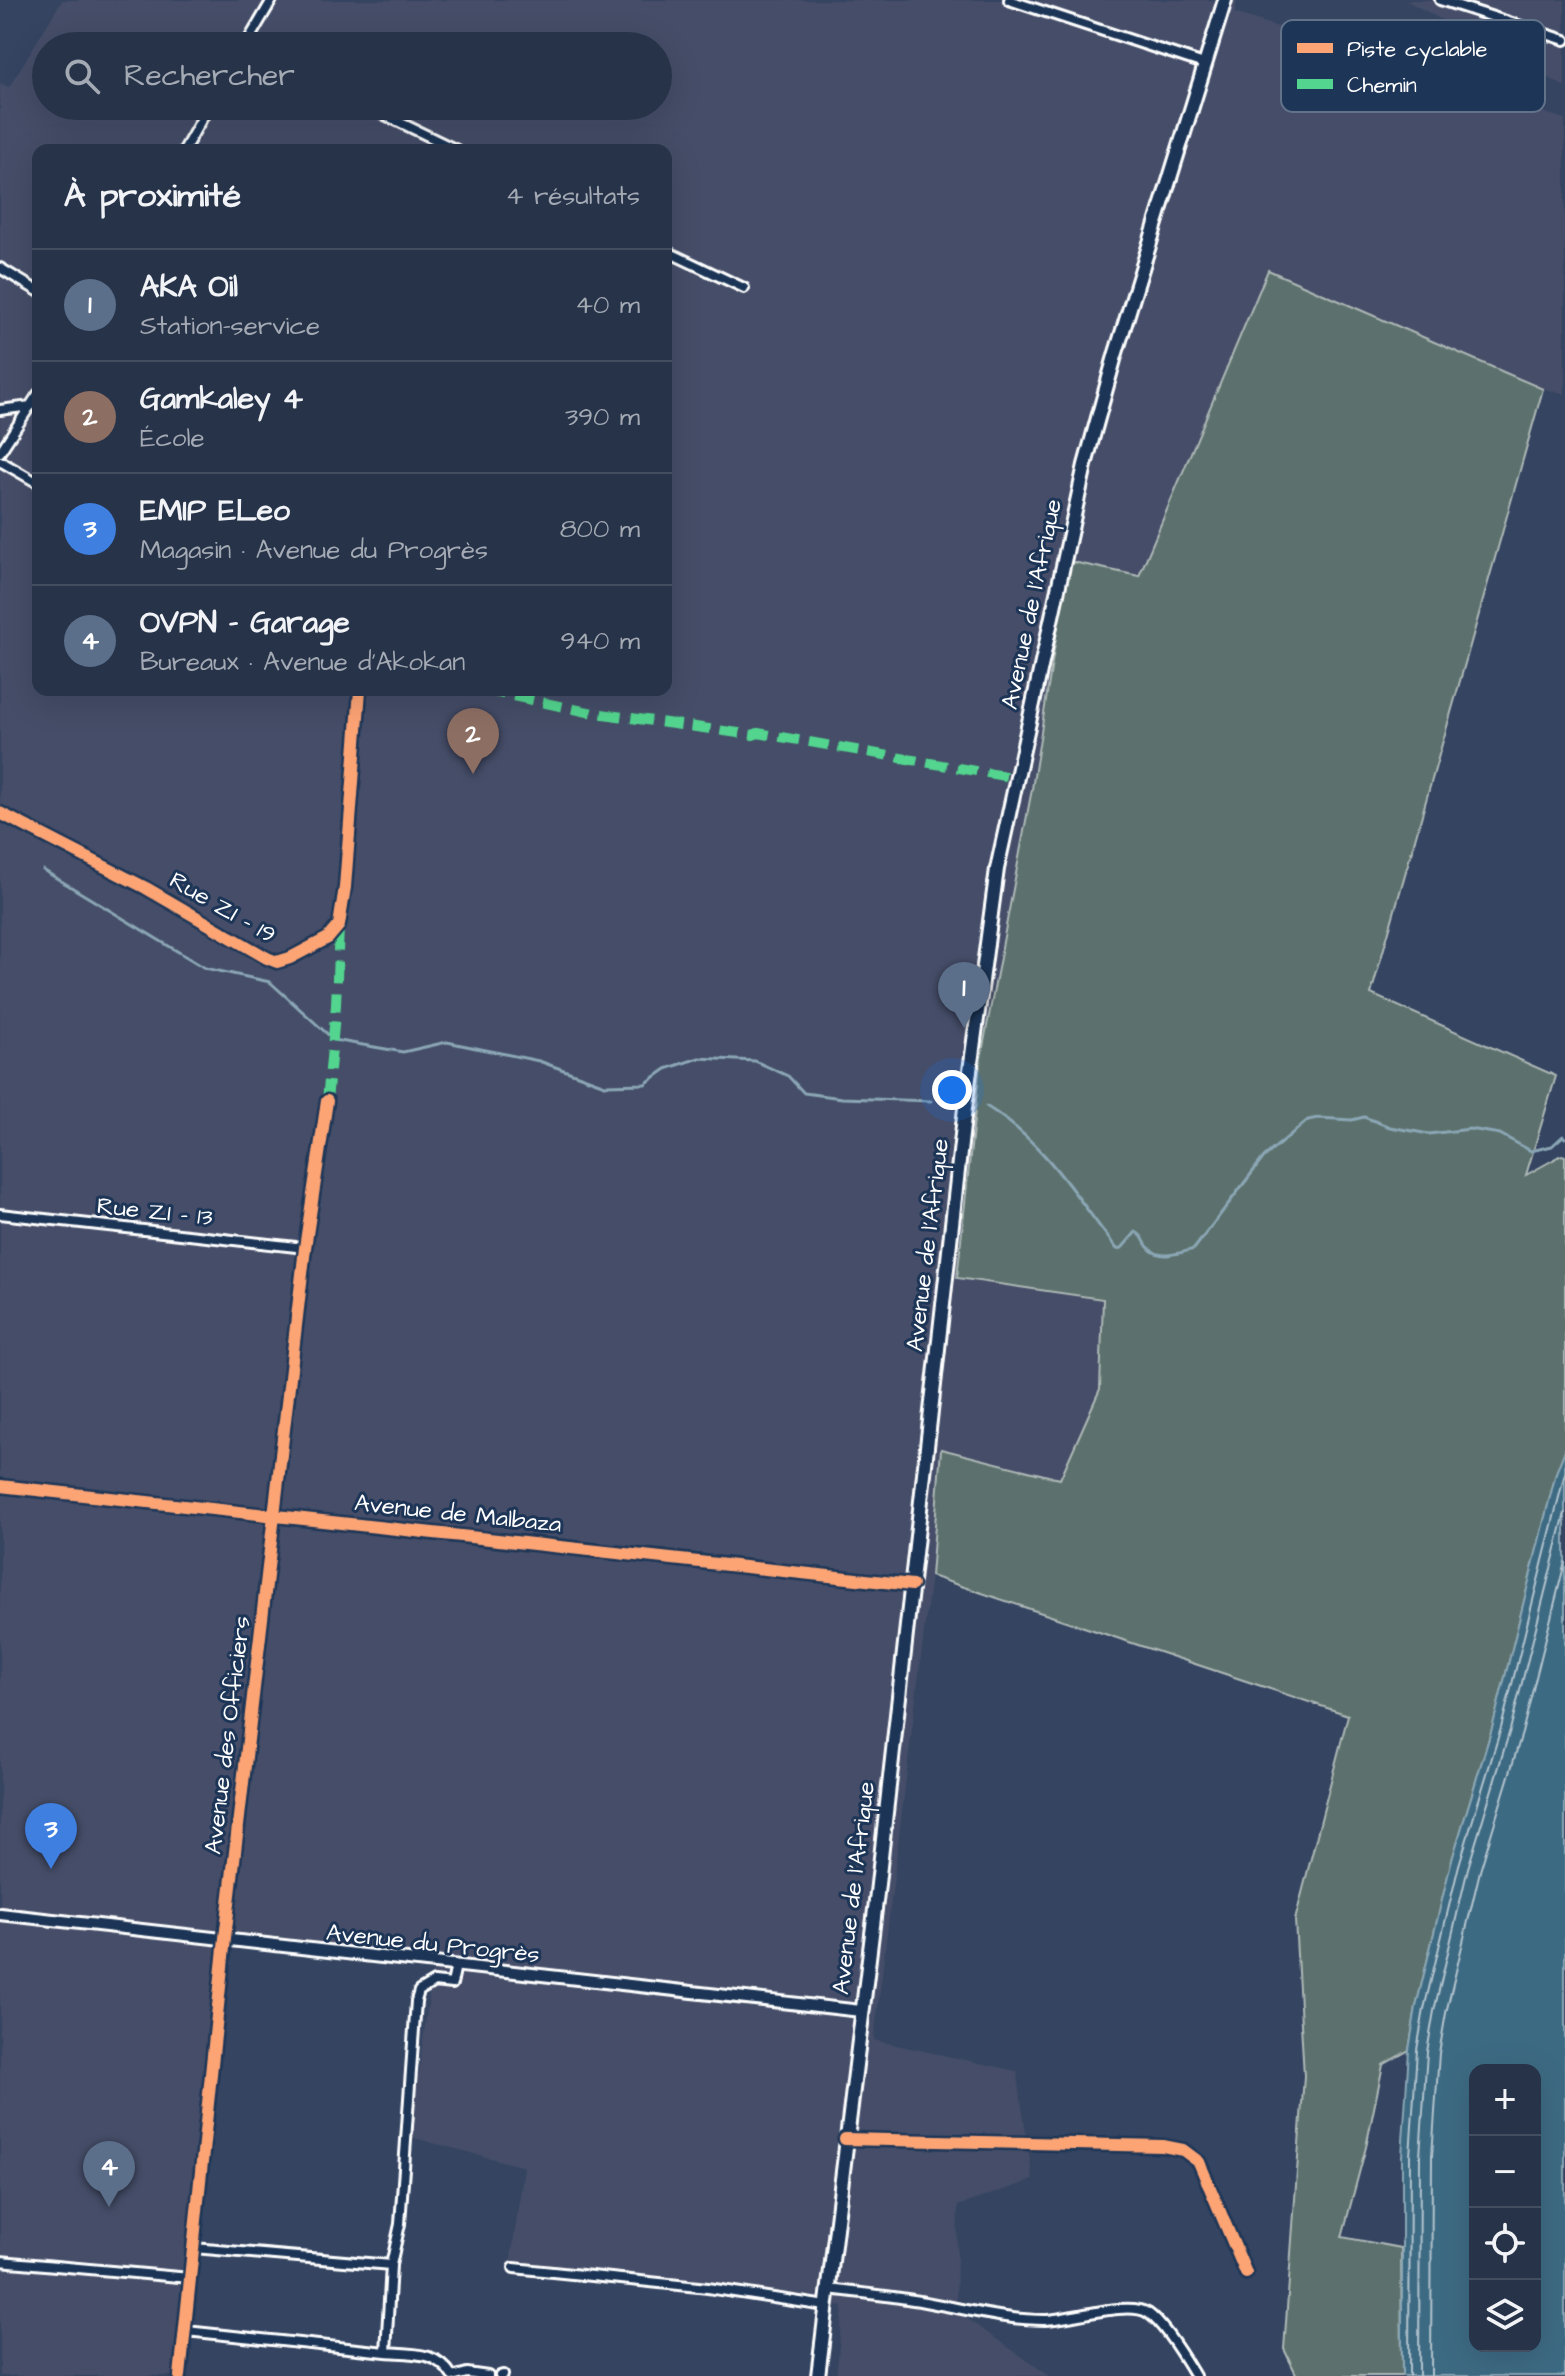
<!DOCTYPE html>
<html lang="fr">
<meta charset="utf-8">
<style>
:root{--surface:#273349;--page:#333f53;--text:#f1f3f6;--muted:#a4aab4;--line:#434e61;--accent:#ffd166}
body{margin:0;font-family:"Architects Daughter",sans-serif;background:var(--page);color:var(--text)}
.controls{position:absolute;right:24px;bottom:24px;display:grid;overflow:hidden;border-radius:16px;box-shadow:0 8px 32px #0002}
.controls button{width:72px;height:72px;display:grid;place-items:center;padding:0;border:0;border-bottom:2px solid var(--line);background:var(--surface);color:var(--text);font:40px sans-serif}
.you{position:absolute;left:952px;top:1090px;width:28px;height:28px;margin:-20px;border:6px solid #fff;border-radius:50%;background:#1a73e8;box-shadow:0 0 0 12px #1a73e833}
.badge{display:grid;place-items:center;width:52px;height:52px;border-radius:50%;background:var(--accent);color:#fff;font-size:26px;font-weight:700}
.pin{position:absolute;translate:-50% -66px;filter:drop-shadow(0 2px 4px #0008)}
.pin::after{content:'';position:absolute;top:42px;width:28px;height:24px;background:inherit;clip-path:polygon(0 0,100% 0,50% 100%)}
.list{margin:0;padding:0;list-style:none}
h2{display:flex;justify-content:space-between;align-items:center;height:104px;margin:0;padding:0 32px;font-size:34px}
h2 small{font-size:26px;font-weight:400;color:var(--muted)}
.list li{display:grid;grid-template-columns:52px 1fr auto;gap:24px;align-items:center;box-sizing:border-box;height:112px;padding:0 32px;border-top:2px solid var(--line)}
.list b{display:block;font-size:30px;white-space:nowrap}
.list p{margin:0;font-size:26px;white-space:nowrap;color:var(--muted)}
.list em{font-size:26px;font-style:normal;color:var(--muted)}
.icon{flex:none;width:44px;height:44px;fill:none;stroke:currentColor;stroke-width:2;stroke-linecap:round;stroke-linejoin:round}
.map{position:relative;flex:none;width:1565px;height:2376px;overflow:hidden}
.search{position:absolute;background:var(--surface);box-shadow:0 8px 32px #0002;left:32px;top:32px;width:640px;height:88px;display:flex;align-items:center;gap:20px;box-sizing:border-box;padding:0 28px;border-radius:44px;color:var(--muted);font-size:30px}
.panel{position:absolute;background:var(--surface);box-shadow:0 8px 32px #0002;left:32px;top:144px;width:640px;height:552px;border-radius:16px}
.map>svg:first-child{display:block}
</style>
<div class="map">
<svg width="1565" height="2376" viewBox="0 0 1565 2376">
<rect width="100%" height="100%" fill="#344461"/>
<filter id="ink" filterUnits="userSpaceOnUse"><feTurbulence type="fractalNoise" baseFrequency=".0125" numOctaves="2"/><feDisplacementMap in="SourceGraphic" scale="16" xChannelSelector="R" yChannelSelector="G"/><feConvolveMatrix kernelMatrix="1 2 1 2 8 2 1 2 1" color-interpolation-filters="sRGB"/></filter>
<g filter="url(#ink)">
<!-- built -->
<path fill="#444e68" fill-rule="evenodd" d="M 62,0 L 1237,0 L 1235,13 L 1565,119 L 1565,394 L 1543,389 L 1268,271 L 1139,576 L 1068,561 L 1032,789 L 980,1063 L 957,1277 L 1103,1299 L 1100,1390 L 1060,1480 L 941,1449 L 931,1576 L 874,2040 L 1017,2071 L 1033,2180 L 958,2206 L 956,2311 L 1050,2376 L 836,2376 L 843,2306 L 510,2264 L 524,2167 L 410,2137 L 433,1966 L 219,1939 L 174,2376 L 0,2376 L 0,83 L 9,87 ZM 46,46 L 658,46 L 658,106 L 46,106 ZM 38,150 L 666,150 L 666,690 L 38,690 Z
M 1405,0 L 1565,0 L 1565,87 Z"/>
<!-- green -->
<path fill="#5c716d" stroke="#aeb8b6" stroke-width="2" d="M 1268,270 L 1543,389 L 1371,994 L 1556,1076 L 1526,1175 L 1562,1155 L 1565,1156 L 1565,1450 L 1556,1473 L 1493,1725 L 1451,1863 L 1416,2007 L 1409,2050 L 1383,2065 L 1366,2147 L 1342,2237 L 1401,2248 L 1402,2376 L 1297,2376 L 1284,2349 L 1304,2076 L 1295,1920 L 1348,1715 L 931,1576 L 941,1449 L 1060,1479 L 1100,1389 L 1103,1299 L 957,1278 L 980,1063 L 1032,789 L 1068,561 L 1139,576 Z"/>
<!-- water -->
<path fill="#3e6a83" stroke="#8ba6b5" stroke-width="2" fill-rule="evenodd" d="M 1565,1450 L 1565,2376 L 1402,2376 L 1402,2156 L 1409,2050 L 1416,2007 L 1451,1863 L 1493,1725 L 1556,1473 ZM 1475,2070 L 1535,2070 L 1535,2346 L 1475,2346 Z"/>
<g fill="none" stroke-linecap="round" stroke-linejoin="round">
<!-- shore -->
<path stroke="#b2c3cd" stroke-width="2" d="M 1409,2376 L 1410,2156 L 1417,2050 L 1424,2009 L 1459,1865 L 1501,1728 L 1565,1473
M 1419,2376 L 1420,2156 L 1427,2052 L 1434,2011 L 1468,1868 L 1510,1730 L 1565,1513
M 1431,2376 L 1432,2156 L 1439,2053 L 1446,2013 L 1480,1871 L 1522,1733 L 1565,1562"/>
<!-- stream -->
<path stroke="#8ba6b5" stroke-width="3" d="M 43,870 L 205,968 L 270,982 L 334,1040 L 403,1052 L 447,1042 L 539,1061 L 605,1085 L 645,1084 L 666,1069 L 699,1058 L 755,1061 L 788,1076 L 804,1093 L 842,1098 L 931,1101
M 986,1106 C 1047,1144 1074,1195 1117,1249 L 1122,1248 L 1136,1232 C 1144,1236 1143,1241 1148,1247 C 1159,1261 1180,1253 1194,1249 L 1264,1157 L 1308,1120 L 1318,1118 L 1352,1120 L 1364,1117 L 1390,1127 L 1429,1134 L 1470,1129 L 1500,1134 L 1531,1151 L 1552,1146 L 1563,1136 L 1565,1138"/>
<!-- minor casing -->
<g stroke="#fff" stroke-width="14">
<path id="minor" d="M 1009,0 L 1204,64
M 1440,0 L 1565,40
M 245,46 L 272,0
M 366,106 L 457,150
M 184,150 L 209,106
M 666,251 L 744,288
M 0,268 L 38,291
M 0,410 L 31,406
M 0,452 L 38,394
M 0,461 L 38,483
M 0,813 L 146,888 L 267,958 L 277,962 L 290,958 L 328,938 L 339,925 L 345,887 L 360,690
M 0,1214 L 305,1248
M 0,1486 L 912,1585
M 845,2139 L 1163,2146 L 1183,2150 L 1199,2162 L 1246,2273
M 194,2248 L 391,2265
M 0,2261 L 190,2278
M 514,2268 L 708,2288 L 826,2306
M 828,2289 C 860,2293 893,2296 925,2302 C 966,2309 1003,2320 1045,2320 C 1068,2320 1129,2300 1148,2313 C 1164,2324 1185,2359 1195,2376
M 186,2331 L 386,2352 L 391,2265 L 400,2224 L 416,2001 L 419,1991 L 434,1982 L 452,1984 L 456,1965
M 386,2352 C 413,2354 437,2351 452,2376
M 180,2376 L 225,1938 L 305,1248 L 327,1101
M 456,2376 L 467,2373 L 488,2376
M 500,2376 L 503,2375"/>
</g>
<!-- tertiary casing -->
<g stroke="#fff" stroke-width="16">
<path id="tertiary" d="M 0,1914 L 861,2011"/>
</g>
<!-- secondary casing -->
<g stroke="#fff" stroke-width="18">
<path id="secondary" d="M 818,2376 L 877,1893 L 965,1108 L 997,869 L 1085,465 L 1115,356 L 1225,0"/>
</g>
<!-- minor -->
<use href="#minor" stroke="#1d3557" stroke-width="8"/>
<!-- tertiary -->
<use href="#tertiary" stroke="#1d3557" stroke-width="10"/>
<!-- secondary -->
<use href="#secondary" stroke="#1d3557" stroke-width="12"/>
<!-- quiet -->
<path stroke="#53d58f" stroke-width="10" stroke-dasharray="20 10" stroke-linecap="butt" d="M 484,690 L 588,712 L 753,735 L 758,733 L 1016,778
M 327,1101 L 336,1005 L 339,925"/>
<!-- cycleway casing -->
<g stroke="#1d3557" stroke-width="17">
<path id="cycleway" d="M 0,813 L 146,888 L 267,958 L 277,962 L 290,958 L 328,938 L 339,925 L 345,887 L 360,690
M 0,1486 L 912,1585
M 845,2139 L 1163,2146 L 1183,2150 L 1199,2162 L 1246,2273
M 180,2376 L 225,1938 L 305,1248 L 327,1101"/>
</g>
<!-- cycleway -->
<use href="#cycleway" stroke="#fda474" stroke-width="12"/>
</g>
</g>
<g text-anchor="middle" stroke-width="6" stroke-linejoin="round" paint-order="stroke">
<!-- street labels -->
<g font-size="24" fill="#fff" stroke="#1d3557">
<text transform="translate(1031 604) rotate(-78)" y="8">Avenue de l'Afrique</text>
<text transform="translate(223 907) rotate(30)" y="8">Rue ZI - 19</text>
<text transform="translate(155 1211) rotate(6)" y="8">Rue ZI - 13</text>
<text transform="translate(927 1245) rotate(-83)" y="8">Avenue de l'Afrique</text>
<text transform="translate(458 1513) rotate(6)" y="8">Avenue de Malbaza</text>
<text transform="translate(227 1735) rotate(-83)" y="8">Avenue des Officiers</text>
<text transform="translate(853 1888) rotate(-83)" y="8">Avenue de l'Afrique</text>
<text transform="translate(433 1943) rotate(6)" y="8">Avenue du Progrès</text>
</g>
</g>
<!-- legend -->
<rect x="1281" y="20" width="264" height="92" rx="12" fill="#1d3557" stroke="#617289" stroke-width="2"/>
<rect x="1297" y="43" width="36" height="10" fill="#fda474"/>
<rect x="1297" y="79" width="36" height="10" fill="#53d58f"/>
<g font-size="22" fill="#fff">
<text x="1347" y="56">Piste cyclable</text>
<text x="1347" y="92">Chemin</text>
</g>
</svg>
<div class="controls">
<button>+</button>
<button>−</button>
<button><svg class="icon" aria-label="locate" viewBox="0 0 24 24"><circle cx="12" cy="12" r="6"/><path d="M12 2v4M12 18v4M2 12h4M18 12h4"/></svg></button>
<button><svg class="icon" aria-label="layers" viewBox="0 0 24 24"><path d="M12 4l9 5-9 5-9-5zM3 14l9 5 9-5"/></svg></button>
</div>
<div class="you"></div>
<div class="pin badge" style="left:964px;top:1028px;background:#5c6f8a">1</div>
<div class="pin badge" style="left:473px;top:774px;background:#8d6e63">2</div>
<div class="pin badge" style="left:51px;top:1869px;background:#3f7fe0">3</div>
<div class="pin badge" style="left:109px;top:2207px;background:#5c6f8a">4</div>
<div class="search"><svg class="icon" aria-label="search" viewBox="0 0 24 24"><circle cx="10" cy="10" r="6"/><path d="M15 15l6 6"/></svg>Rechercher</div>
<section class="panel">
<h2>À proximité<small>4 résultats</small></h2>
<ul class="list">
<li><span class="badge" style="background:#5c6f8a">1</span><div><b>AKA Oil</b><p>Station-service</p></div><em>40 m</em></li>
<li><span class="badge" style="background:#8d6e63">2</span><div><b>Gamkaley 4</b><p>École</p></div><em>390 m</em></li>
<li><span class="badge" style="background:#3f7fe0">3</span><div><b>EMIP ELeo</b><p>Magasin · Avenue du Progrès</p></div><em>800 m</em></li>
<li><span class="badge" style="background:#5c6f8a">4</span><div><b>OVPN - Garage</b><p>Bureaux · Avenue d'Akokan</p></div><em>940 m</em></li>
</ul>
</section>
</div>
